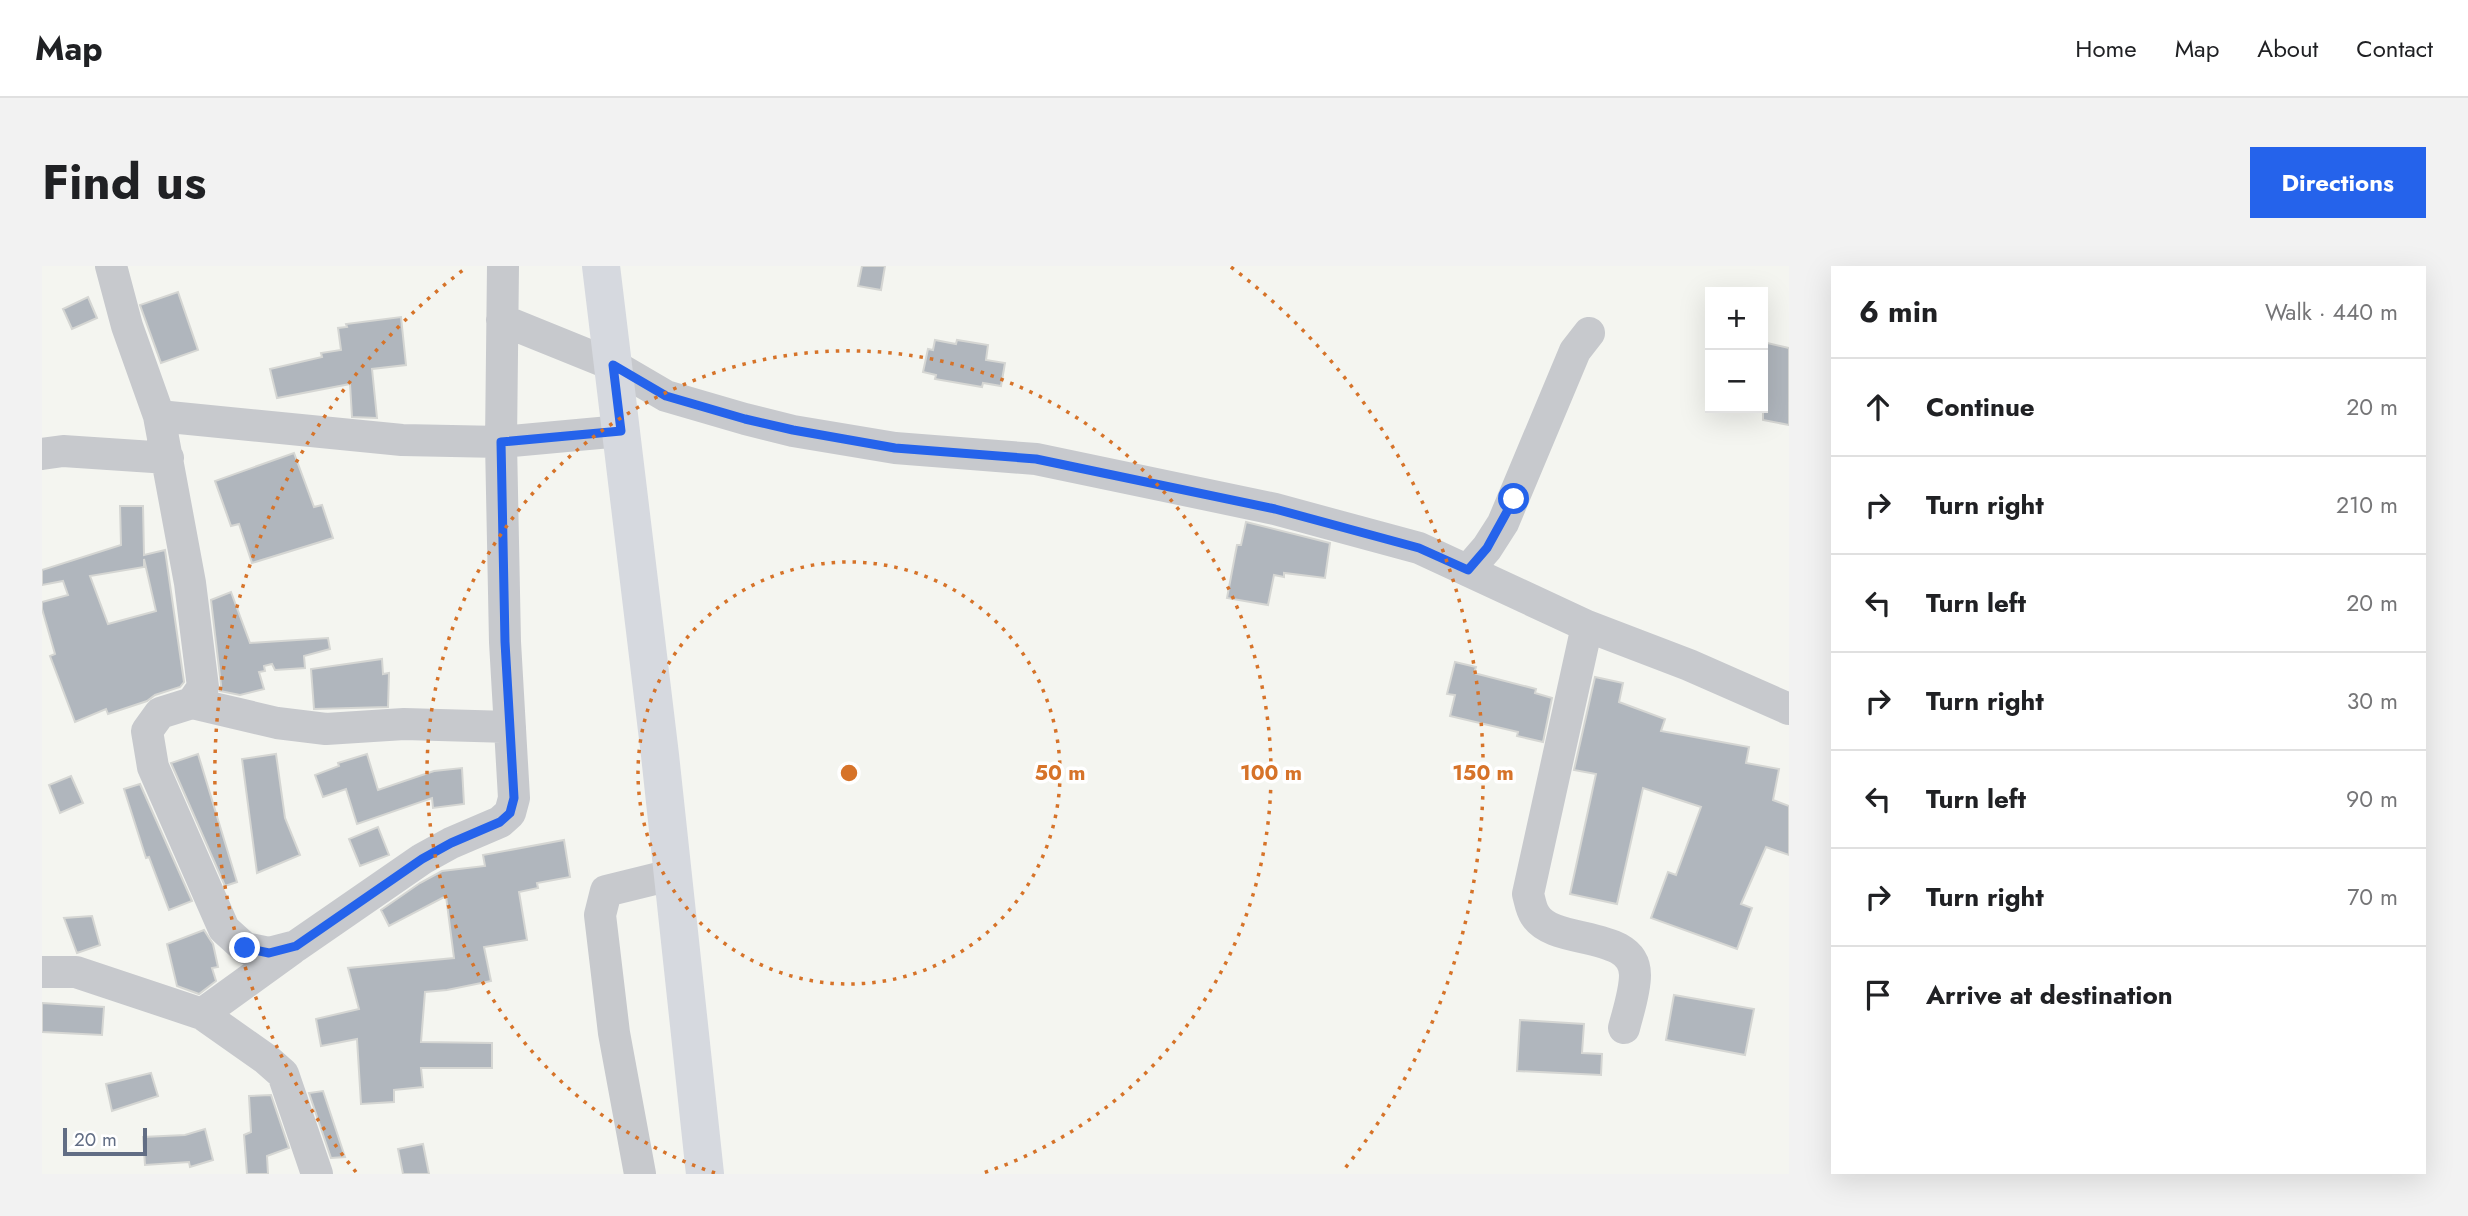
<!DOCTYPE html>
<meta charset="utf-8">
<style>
:root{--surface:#fff;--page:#f2f2f2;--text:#202124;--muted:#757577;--line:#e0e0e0;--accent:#2563eb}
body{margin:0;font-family:Jost,sans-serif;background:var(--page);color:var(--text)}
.controls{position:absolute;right:21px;top:21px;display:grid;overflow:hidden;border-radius:0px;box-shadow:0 7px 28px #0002}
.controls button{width:63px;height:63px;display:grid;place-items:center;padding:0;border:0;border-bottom:2px solid var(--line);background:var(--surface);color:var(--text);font:35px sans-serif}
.scale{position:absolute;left:21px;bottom:18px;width:84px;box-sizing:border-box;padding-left:7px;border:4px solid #616d84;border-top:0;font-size:19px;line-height:24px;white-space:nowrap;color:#616d84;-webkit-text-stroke:5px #fff;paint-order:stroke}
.stop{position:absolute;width:21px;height:21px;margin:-16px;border:5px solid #2563eb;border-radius:50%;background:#fff}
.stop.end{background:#2563eb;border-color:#fff;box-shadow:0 2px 7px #0008}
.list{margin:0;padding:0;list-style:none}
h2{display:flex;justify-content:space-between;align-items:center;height:91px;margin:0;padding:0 28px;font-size:30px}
h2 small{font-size:23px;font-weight:400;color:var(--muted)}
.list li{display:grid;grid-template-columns:46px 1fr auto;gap:21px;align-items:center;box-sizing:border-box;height:98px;padding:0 28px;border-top:2px solid var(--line)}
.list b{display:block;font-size:26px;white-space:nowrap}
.list em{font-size:23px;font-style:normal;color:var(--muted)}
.icon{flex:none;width:38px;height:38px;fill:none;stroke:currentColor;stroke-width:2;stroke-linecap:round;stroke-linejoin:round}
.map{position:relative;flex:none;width:1747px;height:908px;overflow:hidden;border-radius:0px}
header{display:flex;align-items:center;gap:42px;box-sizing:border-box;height:98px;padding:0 35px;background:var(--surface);border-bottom:2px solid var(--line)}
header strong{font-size:33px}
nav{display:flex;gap:38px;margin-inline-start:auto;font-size:24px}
.intro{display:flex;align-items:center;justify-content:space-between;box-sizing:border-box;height:168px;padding:0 42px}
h1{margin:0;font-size:49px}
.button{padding:18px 32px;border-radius:0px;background:var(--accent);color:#fff;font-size:24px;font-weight:700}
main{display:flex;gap:42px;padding:0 42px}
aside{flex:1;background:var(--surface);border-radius:0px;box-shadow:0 7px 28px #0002}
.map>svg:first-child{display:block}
</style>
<header>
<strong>Map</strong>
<nav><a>Home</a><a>Map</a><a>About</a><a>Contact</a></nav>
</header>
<div class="intro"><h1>Find us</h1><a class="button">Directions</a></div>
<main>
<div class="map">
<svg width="1747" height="908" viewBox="0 0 1747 908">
<rect width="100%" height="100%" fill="#f4f5f0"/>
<!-- building -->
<path fill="#b0b6bd" stroke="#d5d6d3" stroke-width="2" fill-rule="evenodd" d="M 820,0 L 843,0 L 839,24 L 816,20 Z
M 136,26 L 156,84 L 119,97 L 98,39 Z
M 46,31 L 55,52 L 30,63 L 21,43 Z
M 359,51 L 364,99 L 330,103 L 335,152 L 310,151 L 308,118 L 235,132 L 228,103 L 280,91 L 279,87 L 299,84 L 296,62 L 305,61 L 304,58 Z
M 893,74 L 914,78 L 915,74 L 946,79 L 944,94 L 963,97 L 959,120 L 941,117 L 940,121 L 893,113 L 894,109 L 881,106 L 886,83 L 891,84 Z
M 1721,76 L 1747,82 L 1747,159 L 1721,154 Z
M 252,187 L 272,241 L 280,239 L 291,272 L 210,297 L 197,258 L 189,260 L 173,215 Z
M 78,240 L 101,240 L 102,289 L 123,284 L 142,416 L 138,421 L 113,429 L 105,435 L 66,448 L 64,443 L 33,456 L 8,390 L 13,388 L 0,343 L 0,336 L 26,329 L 21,315 L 0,319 L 0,304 L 79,279 ZM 102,293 L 114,345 L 66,358 L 48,310 L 102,301 Z
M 1204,256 L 1288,277 L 1283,312 L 1242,307 L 1242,311 L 1232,309 L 1226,339 L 1185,332 L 1195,279 L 1199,279 Z
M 189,326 L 208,377 L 286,372 L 288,383 L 262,390 L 263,402 L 233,404 L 230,398 L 222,400 L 223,405 L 217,406 L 222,423 L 198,429 L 178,425 L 179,419 L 169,334 Z
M 340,393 L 341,408 L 347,407 L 346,441 L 272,443 L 269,403 Z
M 1413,396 L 1434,401 L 1432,407 L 1494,423 L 1493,427 L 1510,432 L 1501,476 L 1475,470 L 1476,466 L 1408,450 L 1413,429 L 1405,428 Z
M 1553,411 L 1581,417 L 1577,436 L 1623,453 L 1619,465 L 1707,481 L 1704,497 L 1737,503 L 1731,534 L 1747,540 L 1747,589 L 1724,581 L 1699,638 L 1710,642 L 1695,683 L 1609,652 L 1626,606 L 1634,609 L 1659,541 L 1601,522 L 1575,638 L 1528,628 L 1554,508 L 1532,504 Z
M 156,488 L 195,616 L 183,620 L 129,497 Z
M 234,488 L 243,552 L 258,589 L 215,607 L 200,493 Z
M 325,488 L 336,524 L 392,505 L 420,502 L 422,538 L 391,542 L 390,532 L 315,558 L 304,523 L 281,531 L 273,509 L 297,500 L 296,497 Z
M 29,510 L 41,537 L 18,547 L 7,519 Z
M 98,518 L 150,635 L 127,644 L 107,591 L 104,592 L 82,523 Z
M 336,561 L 347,589 L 318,600 L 307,573 Z
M 522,574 L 528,611 L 495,617 L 496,622 L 477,626 L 485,674 L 442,681 L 449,715 L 405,724 L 383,726 L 379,776 L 450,777 L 450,802 L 379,802 L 381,821 L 352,824 L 352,836 L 319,838 L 315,773 L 279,780 L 274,753 L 317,743 L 306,702 L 412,692 L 404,630 L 347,660 L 339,644 L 378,617 L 400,605 L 443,600 L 441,589 Z
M 50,650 L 58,679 L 35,687 L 22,652 Z
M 162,664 L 171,678 L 176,701 L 170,702 L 174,715 L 157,728 L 135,720 L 125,678 Z
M 1632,729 L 1712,743 L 1703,789 L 1624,774 Z
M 0,737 L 62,741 L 60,769 L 0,766 Z
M 1478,754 L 1542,758 L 1540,787 L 1560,788 L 1559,809 L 1475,805 Z
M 109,807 L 116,830 L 70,845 L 64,818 Z
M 281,825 L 303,891 L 289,892 L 267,827 Z
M 229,829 L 247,882 L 225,890 L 226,908 L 205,908 L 202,869 L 209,866 L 207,830 Z
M 163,863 L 171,894 L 148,901 L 147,896 L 103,899 L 101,871 L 143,869 Z
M 381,878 L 387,908 L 361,908 L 356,883 Z"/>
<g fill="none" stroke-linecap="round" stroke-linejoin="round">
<!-- street -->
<path stroke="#c7c9cd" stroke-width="32" d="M 69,0 L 85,60 L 117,150 L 148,317 L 161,421 L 150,437 L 118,447 L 105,465 L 111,501 L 182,663 L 203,682 L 227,687 L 254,680 L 380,593 L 409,577 L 458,556 L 468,547 L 472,532 L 463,376 L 459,176 L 461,0
M 460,54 L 571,99 L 624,130 L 703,153 L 751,165 L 853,182 L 994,193 L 1233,243 L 1377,282 L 1545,360 L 1647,399 L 1747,443
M 117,150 L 360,174 L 459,176 L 579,165
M 0,188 L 21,185 L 126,192
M 1426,304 L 1445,282 L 1461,257 L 1533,85 L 1547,67
M 1545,360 L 1486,628 C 1488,635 1489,643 1493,649 C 1511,680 1593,663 1593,709 C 1593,726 1586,746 1582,762
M 150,437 L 235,457 L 284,463 L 362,458 L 468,461
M 0,706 L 34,706 L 160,748 L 224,793 L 241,808 L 275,908
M 160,748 L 250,683
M 598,908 L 572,767 L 558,649 L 564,625 L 629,609"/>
<!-- secondary -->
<path stroke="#d6d9df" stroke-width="38" d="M 559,0 L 618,489 L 663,908"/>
</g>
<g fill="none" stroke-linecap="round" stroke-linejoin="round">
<!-- route -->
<path stroke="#2563eb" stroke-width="9" d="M 203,682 L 227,687 L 254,680 L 380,593 L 409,577 L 458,556 L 468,547 L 472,532 L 463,376 L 459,176 L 579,165 L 571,99 L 624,130 L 703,153 L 751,164 L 853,182 L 994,193 L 1233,243 L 1377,282 L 1426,304 L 1445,282 L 1472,233"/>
</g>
<!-- distance rings -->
<g fill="none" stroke="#d67329" stroke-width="3.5" stroke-dasharray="3.5 7">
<circle cx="807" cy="507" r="211"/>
<path d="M673 907A422 422 0 1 1 941 907"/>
<path d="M314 906A634 634 0 0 1 425 1M1189 1A634 634 0 0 1 1300 906"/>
</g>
<circle cx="807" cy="507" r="10" fill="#d67329" stroke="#fff" stroke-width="3.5"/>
<g font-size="21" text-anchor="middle" font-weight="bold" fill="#d67329" stroke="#fff" stroke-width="7" stroke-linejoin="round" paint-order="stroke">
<text x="1018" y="514">50 m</text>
<text x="1229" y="514">100 m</text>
<text x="1441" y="514">150 m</text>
</g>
</svg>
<div class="controls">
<button>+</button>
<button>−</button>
</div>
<div class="scale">20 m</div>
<div class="stop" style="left:1472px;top:233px"></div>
<div class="stop end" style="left:203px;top:682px"></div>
</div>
<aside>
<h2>6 min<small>Walk · 440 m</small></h2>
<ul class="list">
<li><svg class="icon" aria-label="ahead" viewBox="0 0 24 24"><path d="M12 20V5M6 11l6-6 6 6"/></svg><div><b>Continue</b></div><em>20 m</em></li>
<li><svg class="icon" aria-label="right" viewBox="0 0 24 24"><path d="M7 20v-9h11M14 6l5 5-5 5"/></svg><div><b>Turn right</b></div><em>210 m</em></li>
<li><svg class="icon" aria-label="left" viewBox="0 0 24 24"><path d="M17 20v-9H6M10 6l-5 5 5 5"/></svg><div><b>Turn left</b></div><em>20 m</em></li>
<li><svg class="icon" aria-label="right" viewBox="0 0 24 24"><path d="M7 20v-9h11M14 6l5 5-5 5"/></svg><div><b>Turn right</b></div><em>30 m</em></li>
<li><svg class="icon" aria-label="left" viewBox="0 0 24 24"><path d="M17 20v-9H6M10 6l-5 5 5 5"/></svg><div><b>Turn left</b></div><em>90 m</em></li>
<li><svg class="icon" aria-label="right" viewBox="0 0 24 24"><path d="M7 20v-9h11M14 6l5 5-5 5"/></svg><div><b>Turn right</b></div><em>70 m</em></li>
<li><svg class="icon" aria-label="arrive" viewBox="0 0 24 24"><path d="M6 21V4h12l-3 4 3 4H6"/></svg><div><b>Arrive at destination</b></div></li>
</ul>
</aside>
</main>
